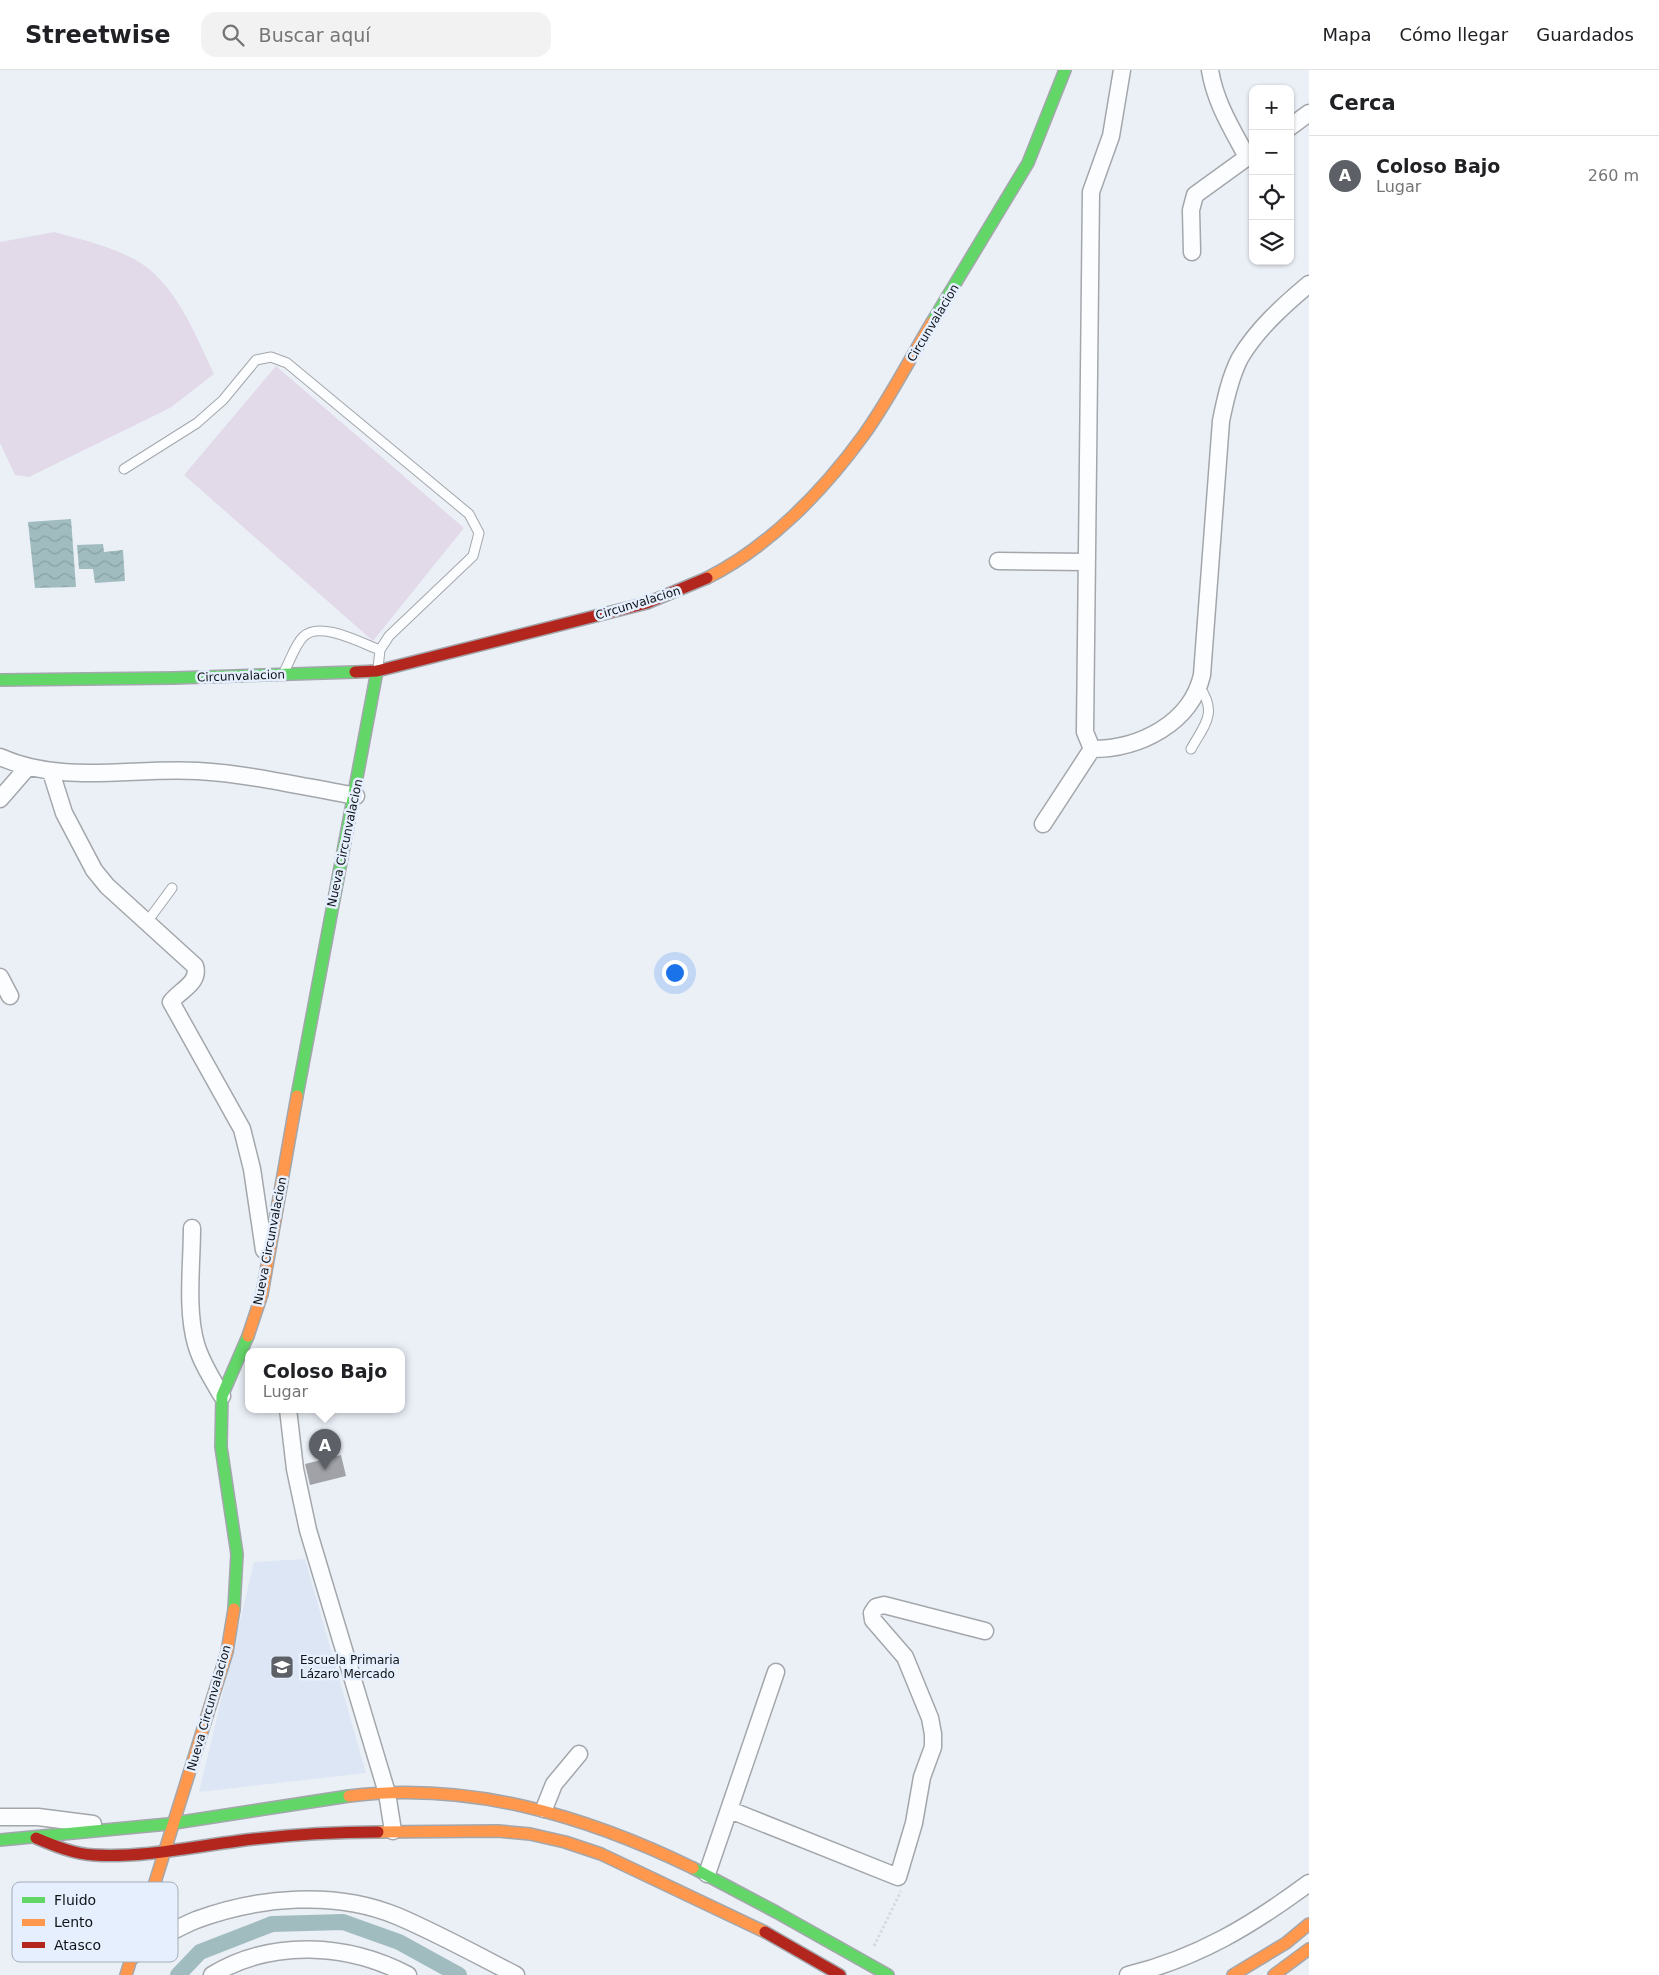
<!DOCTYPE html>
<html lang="es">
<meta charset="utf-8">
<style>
:root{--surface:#fff;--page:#f2f2f2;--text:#202124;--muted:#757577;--line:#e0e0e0;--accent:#5d6066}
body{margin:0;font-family:"DejaVu Sans",sans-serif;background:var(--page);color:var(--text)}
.controls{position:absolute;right:15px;top:15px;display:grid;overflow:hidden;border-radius:10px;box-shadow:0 1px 4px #0004}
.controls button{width:45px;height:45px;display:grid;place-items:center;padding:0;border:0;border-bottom:1px solid var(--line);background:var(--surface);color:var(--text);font:25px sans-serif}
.you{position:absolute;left:674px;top:902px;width:18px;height:18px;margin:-12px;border:4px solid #fff;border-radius:50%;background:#1a73e8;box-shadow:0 0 0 8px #1a73e833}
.badge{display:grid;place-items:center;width:32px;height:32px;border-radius:50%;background:var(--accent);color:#fff;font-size:16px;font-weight:700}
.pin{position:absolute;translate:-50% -41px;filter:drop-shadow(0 1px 2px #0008)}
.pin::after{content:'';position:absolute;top:26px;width:18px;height:15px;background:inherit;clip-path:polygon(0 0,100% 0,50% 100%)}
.popup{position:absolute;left:245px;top:1278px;width:160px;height:65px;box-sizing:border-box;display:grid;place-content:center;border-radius:10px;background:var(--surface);filter:drop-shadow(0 1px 4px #0005);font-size:16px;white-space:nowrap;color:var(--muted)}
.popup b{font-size:19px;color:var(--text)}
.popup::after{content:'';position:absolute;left:50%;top:100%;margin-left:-10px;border:10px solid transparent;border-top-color:var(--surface)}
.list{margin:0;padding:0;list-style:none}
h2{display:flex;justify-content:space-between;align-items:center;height:65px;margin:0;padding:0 20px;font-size:21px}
h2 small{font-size:16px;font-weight:400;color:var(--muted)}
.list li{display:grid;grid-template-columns:32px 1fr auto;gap:15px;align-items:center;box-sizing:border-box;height:80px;padding:0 20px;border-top:1px solid var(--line)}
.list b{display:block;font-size:19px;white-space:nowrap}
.list p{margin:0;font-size:16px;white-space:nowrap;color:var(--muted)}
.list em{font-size:16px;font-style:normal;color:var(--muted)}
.icon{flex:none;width:28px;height:28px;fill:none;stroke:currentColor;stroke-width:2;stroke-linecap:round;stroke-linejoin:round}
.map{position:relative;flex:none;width:1309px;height:1905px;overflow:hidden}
header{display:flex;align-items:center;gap:30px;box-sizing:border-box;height:70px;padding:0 25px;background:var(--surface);border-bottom:1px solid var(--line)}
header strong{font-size:24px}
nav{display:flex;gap:28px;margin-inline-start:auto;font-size:18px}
.search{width:350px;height:45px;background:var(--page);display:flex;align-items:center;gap:12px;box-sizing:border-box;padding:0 18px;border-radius:15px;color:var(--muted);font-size:19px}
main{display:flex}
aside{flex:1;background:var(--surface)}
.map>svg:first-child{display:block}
</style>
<header>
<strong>Streetwise</strong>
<div class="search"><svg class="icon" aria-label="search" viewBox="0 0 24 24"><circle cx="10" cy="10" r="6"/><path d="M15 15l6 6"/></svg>Buscar aquí</div>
<nav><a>Mapa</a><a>Cómo llegar</a><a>Guardados</a></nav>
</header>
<main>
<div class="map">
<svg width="1309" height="1905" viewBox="0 0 1309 1905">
<defs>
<pattern id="water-waves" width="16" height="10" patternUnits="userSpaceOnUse" patternTransform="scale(1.25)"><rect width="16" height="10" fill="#a0bcbf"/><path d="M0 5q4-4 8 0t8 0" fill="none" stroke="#89a1a3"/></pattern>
</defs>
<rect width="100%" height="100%" fill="#ebf0f7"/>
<!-- built -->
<path fill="#dde6f4" d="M 305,1489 L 366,1703 L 199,1722 L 254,1492 Z"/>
<!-- pitch -->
<path fill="#e2dae9" d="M 54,162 C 81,169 109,176 134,189 C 175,211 195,264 214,304 L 170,338 L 29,407 L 15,405 L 0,373 L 0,172 Z
M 276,296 L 464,458 L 373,571 L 184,405 Z"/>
<!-- water -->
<path fill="url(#water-waves)" d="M 71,449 L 76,517 L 35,518 L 28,452 Z
M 103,474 L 104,482 L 123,480 L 125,511 L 95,513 L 93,499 L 79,499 L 77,475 Z"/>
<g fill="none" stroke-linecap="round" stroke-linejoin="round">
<!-- canal -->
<path stroke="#a0bcbf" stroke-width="16" d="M 178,1905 L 200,1882 L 272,1854 L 343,1852 L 399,1872 L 459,1905"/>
</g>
<!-- building -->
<path fill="#a0a2a8" d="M 341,1385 L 346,1406 L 310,1415 L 305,1394 Z"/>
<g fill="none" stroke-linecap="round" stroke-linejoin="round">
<!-- lane casing -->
<g stroke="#a3a7ac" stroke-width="11">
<path id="lane" d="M 124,399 L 197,353 L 223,330 L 256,290 L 271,287 L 287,293 L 469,444 L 479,463 L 473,486 L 389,566 L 380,580 L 378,598
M 284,602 C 290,591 295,575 303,567 C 319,550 361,573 380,580
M 1191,679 C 1205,654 1218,643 1199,616
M 147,852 L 172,818"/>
</g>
<!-- street casing -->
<g stroke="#a3a7ac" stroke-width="19">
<path id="street" d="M 1122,0 L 1111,66 L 1091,122 L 1085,662 L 1092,679 C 1140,679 1191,653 1202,605 L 1221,351 C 1225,331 1230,307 1240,288 C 1257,259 1284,235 1309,214
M 1210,0 C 1215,32 1232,59 1247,87
M 1290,57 L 1309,43
M 1192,182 L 1191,140 L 1195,125 L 1253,83
M 998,491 L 1087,492
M 0,687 C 62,715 133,697 198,701 C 251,704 304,717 356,726
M 51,702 L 64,743 L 94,800 L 107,816 L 195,896 C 200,913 180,920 171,932 L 242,1059 L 252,1099 L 264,1180
M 0,729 L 27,698
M 1043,754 L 1092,679
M 0,907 L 10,926
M 192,1158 C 192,1193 186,1240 196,1274 C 201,1292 212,1309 222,1326
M 288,1339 L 295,1399 L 308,1460 L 387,1723 L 393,1761
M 544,1739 L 554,1714 L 579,1684
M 730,1740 L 898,1807 L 914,1753 L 922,1707 L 933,1677 L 933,1664 L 930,1648 L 905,1587 L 873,1550 L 872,1543 L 876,1537 L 884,1535 L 985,1561
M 0,1747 L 38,1747 L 93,1754
M 707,1804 L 776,1602
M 133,1885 C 153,1872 174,1859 196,1850 C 258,1827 335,1820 397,1846 C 437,1863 477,1885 516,1905
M 212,1905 C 272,1869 347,1873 408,1905
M 1128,1905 C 1198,1888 1252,1855 1309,1813"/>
</g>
<!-- fast casing -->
<g stroke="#a3a7ac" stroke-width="14">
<path id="fast" d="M 932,252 L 1028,93 L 1065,0
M 0,610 L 174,608 L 355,602
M 297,1026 L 377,601
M 234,1539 L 237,1484 L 221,1377 L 222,1326 L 248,1266
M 0,1770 L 168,1754 L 349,1726
M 693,1798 L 776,1842 L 888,1905"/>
</g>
<!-- slow casing -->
<g stroke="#a3a7ac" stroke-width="14">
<path id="slow" d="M 707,508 C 769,477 823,421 863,366 C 889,330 909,290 932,252
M 248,1266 L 262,1224 L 297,1026
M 349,1726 C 470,1711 586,1746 693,1798
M 378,1762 L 498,1761 L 530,1764 L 565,1772 L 601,1784 L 765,1862
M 126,1905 L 227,1582 L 234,1539
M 1233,1905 L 1286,1873 L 1309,1854
M 1274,1905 L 1309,1879"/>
</g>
<!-- jam casing -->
<g stroke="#a3a7ac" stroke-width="14">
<path id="jam" d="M 355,602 L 377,601 L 647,533 L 707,508
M 36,1768 C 55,1776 74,1784 94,1785 C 142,1788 191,1777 238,1771 C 284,1765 332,1762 378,1762
M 765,1862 L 840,1905"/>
</g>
<!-- path -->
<path stroke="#d7d9dc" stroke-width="3" stroke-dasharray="2.5 2.5" stroke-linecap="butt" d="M 874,1876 L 901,1821"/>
<!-- lane -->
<use href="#lane" stroke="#fcfdfe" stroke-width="9"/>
<!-- street -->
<use href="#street" stroke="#fcfdfe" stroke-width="16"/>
<!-- fast -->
<use href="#fast" stroke="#63d668" stroke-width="11"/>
<!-- slow -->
<use href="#slow" stroke="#ff974d" stroke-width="11"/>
<!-- jam -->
<use href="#jam" stroke="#b3261e" stroke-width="11"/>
</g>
<!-- icons -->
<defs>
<g id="school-square" transform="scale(1.25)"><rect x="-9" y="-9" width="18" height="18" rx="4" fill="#5d6066" stroke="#e5effd"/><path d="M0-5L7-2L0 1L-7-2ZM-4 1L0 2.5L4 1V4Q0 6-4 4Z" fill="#fff"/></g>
</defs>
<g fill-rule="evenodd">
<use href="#school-square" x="282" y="1597"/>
</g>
<g text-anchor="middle" stroke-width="5" stroke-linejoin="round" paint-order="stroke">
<!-- street labels -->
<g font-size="12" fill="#101318" stroke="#e5effd">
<text transform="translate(933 253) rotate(-59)" y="4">Circunvalacion</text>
<text transform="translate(638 533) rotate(-17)" y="4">Circunvalacion</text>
<text transform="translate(241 606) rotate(-2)" y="4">Circunvalacion</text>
<text transform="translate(345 773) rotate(-78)" y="4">Nueva Circunvalacion</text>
<text transform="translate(270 1171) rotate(-79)" y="4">Nueva Circunvalacion</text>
<text transform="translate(209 1638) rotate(-74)" y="4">Nueva Circunvalacion</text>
</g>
<!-- poi labels -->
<g font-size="12" fill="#101318" stroke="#e5effd" text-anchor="start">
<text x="300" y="1594">Escuela Primaria<tspan x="300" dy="14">Lázaro Mercado</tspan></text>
</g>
</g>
<!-- legend -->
<rect x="12" y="1812" width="166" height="80" rx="8" fill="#e5effd" stroke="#a5adb8" stroke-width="1"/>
<rect x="22" y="1827" width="23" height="6" fill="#63d668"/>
<rect x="22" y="1849" width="23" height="7" fill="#ff974d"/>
<rect x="22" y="1872" width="23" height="6" fill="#b3261e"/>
<g font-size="14" fill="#101318">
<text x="54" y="1835">Fluido</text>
<text x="54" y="1857">Lento</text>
<text x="54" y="1880">Atasco</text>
</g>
</svg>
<div class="controls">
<button>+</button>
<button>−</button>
<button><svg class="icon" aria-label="locate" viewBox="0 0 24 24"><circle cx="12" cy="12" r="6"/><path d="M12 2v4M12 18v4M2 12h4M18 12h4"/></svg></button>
<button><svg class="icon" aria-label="layers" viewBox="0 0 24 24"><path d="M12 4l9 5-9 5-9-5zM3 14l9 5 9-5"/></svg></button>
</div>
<div class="you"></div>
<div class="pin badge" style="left:325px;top:1400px">A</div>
<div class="popup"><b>Coloso Bajo</b>Lugar</div>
</div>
<aside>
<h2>Cerca<small></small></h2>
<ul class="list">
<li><span class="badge">A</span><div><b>Coloso Bajo</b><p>Lugar</p></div><em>260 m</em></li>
</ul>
</aside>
</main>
